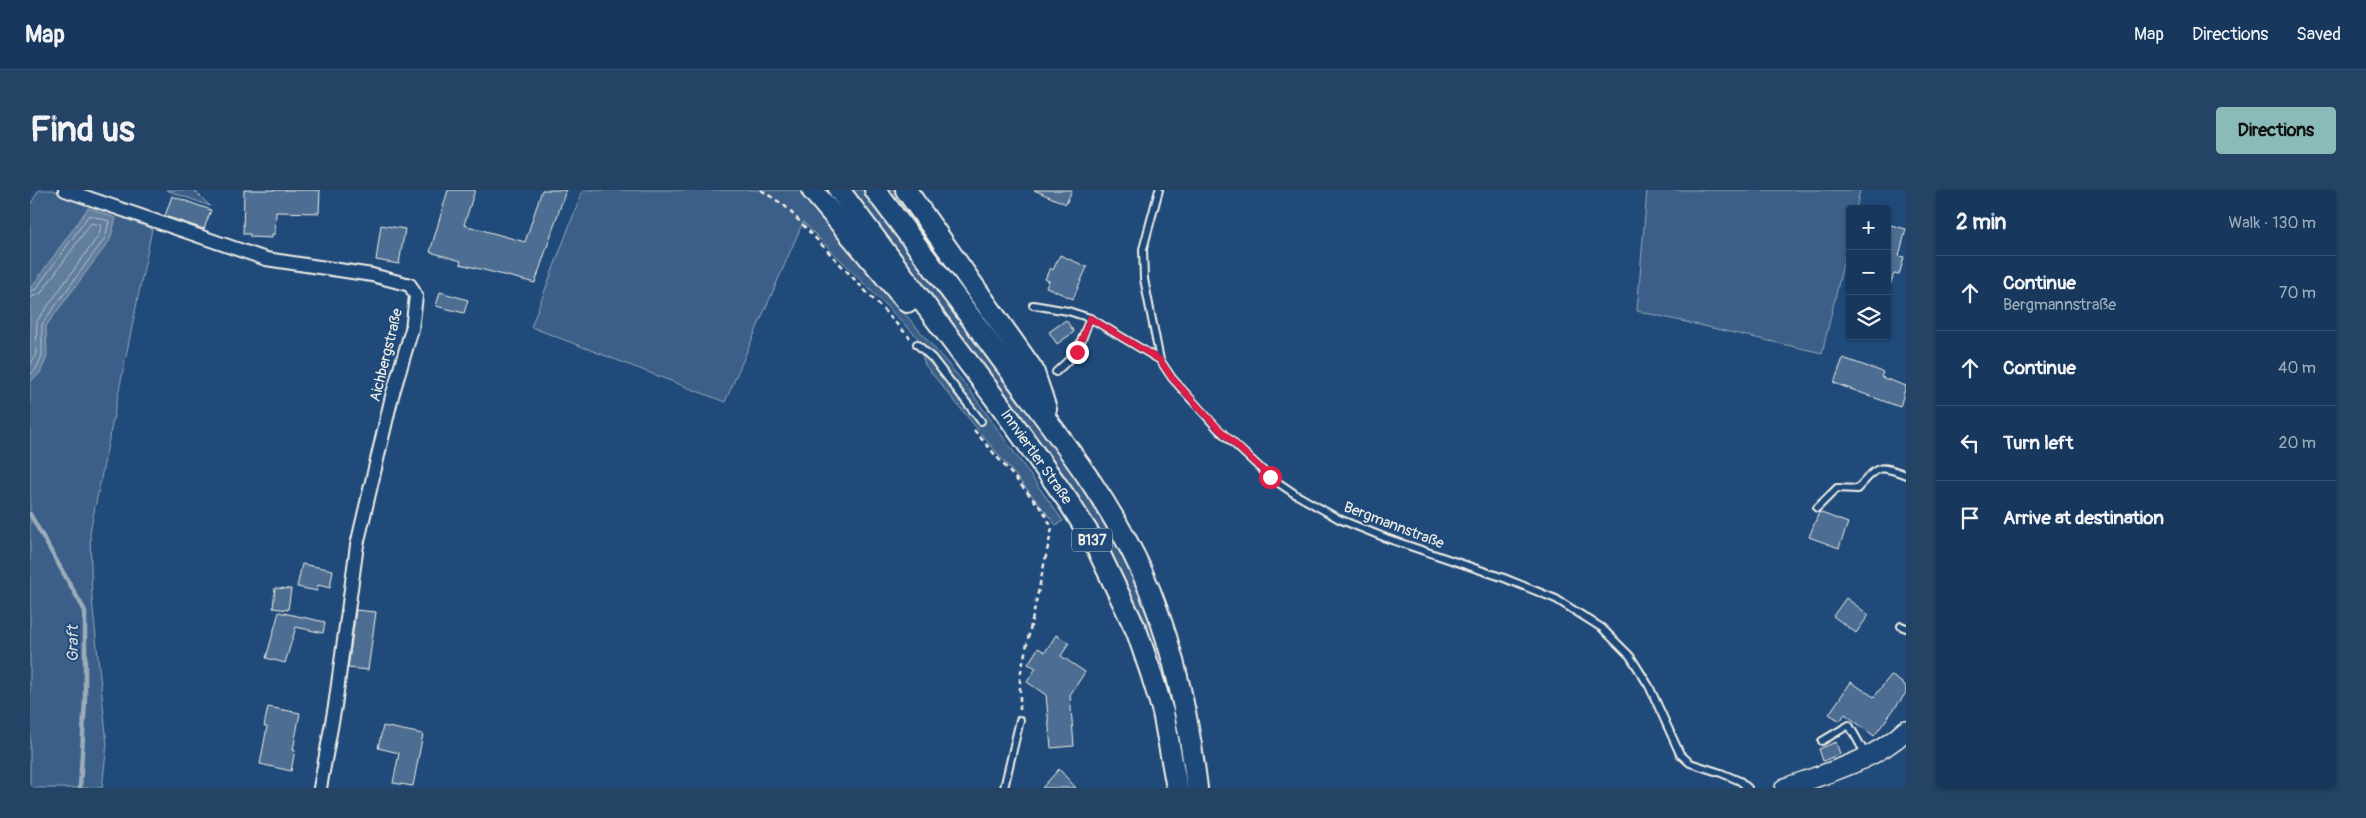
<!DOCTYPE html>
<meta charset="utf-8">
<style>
:root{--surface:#17385c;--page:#244365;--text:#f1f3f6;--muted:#9eacbb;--line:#365272;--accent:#8bbbb9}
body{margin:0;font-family:Pangolin,sans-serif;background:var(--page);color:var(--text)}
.controls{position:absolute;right:15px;top:15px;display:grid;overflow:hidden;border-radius:5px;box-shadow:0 1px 4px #0004}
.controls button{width:45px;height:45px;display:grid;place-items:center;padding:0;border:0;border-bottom:1px solid var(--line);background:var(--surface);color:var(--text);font:25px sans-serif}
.stop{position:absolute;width:15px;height:15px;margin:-11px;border:4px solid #e11d48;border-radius:50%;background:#fff}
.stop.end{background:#e11d48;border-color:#fff;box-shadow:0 1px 5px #0008}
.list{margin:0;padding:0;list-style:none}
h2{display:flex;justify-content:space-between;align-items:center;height:65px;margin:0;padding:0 20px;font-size:21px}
h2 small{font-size:16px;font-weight:400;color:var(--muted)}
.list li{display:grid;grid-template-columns:32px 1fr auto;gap:15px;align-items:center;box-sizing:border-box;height:75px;padding:0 20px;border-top:1px solid var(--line)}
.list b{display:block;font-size:19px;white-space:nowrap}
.list p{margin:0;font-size:16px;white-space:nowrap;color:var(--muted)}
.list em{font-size:16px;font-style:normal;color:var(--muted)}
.icon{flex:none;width:28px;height:28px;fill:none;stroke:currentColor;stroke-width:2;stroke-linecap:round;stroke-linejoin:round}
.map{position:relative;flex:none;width:1876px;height:598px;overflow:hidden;border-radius:5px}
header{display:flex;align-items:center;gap:30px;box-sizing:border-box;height:70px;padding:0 25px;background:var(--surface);border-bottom:1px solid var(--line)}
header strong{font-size:24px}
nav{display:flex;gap:28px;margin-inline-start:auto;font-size:18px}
.intro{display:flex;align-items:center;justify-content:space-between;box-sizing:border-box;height:120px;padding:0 30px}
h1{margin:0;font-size:35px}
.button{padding:12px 22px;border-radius:5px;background:var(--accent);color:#111;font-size:18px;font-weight:700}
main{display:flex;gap:30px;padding:0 30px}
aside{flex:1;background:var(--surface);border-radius:5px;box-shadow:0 1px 4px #0004}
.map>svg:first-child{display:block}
</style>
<header>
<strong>Map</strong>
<nav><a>Map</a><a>Directions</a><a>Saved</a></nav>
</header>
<div class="intro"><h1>Find us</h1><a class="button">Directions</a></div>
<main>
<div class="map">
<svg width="1876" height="598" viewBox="0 0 1876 598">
<rect width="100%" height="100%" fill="#1f4a7a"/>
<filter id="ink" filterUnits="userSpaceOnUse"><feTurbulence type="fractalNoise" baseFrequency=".02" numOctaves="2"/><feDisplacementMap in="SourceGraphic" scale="10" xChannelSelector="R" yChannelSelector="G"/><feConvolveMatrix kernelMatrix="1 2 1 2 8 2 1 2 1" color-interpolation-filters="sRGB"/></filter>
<g filter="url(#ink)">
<!-- green -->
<path fill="#3a5f88" stroke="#97a8b8" d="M 9,0 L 23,0 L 122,39 L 60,342 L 62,409 L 77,554 L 72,598 L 0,598 L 0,15 Z
M 136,0 L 164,0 L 180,16 Z
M 553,0 L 769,0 L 936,195 L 1033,331 L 1026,335 L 895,175 L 888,148 L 773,32 L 695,212 L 501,137 Z
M 823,0 L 834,0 L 1040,279 L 1090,359 L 1124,439 L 1148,521 L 1159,598 L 1153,598 L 1115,437 L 1083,366 L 1034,285 Z
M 857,0 L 869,0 L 947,115 L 943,118 Z
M 1617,0 L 1830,0 L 1826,19 L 1820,19 L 1820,45 L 1792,163 L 1607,121 Z"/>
<!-- water -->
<path fill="#627e9d" stroke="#9cacbb" d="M 58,18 L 86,28 L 80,50 L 16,136 L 17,167 L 10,183 L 0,192 L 0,99 Z"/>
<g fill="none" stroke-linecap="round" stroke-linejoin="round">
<!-- shore -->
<path stroke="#bac3ca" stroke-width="1" d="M 0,102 L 6,99 L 59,25 L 79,31 L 75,48 L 12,134 L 12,166 L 6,179 L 0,185
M 0,108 L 11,103 L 61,33 L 71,35 L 69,45 L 7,131 L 6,164 L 0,176"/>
<!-- stream -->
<path stroke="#9cacbb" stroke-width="4.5" d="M 0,324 L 55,421 L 55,509 L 50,598"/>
</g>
<!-- building -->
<path fill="#4d6e92" stroke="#f4f1e8" d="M 214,0 L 290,0 L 289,23 L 246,22 L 245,44 L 242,44 L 242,48 L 220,47 L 220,44 L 213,44 Z
M 418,0 L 445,0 L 434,35 L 495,52 L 512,0 L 536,0 L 505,93 L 430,74 L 431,71 L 400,62 Z
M 1004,0 L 1042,0 L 1036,14 Z
M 142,6 L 181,20 L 174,39 L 135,26 Z
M 1857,34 L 1876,39 L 1869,66 L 1874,67 L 1869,85 L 1864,84 L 1860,95 L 1857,95 Z
M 351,35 L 375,39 L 369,74 L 346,70 Z
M 1030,65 L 1057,77 L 1043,109 L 1016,97 L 1019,91 L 1015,89 L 1020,78 L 1023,80 Z
M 410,102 L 438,110 L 434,123 L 406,116 Z
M 1036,130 L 1044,142 L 1027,154 L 1019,142 Z
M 1813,168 L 1853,182 L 1851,187 L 1876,196 L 1870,217 L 1804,193 Z
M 1789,322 L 1818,333 L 1809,358 L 1779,347 Z
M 272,374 L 303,380 L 300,398 L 288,395 L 287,401 L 267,397 Z
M 245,398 L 261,399 L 258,420 L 243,418 Z
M 1816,408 L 1839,425 L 1826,443 L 1803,426 Z
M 326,420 L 346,422 L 338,480 L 318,478 Z
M 249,422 L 295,432 L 293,443 L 266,437 L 255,473 L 236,468 Z
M 1026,445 L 1039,453 L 1031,466 L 1055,482 L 1040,505 L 1044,556 L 1021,558 L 1016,505 L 997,492 L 1006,478 L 998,474 L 1008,458 L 1015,462 Z
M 1861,485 L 1876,496 L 1876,503 L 1844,546 L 1815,524 L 1810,531 L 1799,524 L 1821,492 L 1844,507 Z
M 238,517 L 270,523 L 263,560 L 265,560 L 261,581 L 230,574 L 237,537 L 234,536 Z
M 353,536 L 393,544 L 383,596 L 363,593 L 369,563 L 348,558 Z
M 1806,552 L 1810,564 L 1793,571 L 1789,559 Z
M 1029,579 L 1046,598 L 1012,598 Z"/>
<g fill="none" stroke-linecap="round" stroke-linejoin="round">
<!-- lane casing -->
<g stroke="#f4f1e8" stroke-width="10">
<path id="lane" d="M 1129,0 L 1113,59 L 1114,89 L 1130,170 L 1142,188 L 1187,238 L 1240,287 L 1265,304 L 1309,329 L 1356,348 L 1474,388 L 1526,409 L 1572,438 L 1600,466 L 1619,496 L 1650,564 L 1660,573 L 1691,583 L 1710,591 L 1718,598
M 1003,115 L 1038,121 L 1060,128 L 1130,170
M 887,154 L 903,169 L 951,231
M 1026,182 L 1047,162 L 1060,128
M 1787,318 L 1807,298 L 1827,299 C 1848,277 1846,273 1876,285
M 1871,436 L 1876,438
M 1792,551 L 1819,535 L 1836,565
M 974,598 L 990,530"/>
</g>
<!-- street casing -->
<g stroke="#f4f1e8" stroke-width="16">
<path id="street" d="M 35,0 L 236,69 L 342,85 L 380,95 L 386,106 L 382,139 L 362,206 L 327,355 L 305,516 L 290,598"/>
</g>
<!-- secondary casing -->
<g stroke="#f4f1e8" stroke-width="22">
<path id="secondary" d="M 1755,598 C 1796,583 1844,571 1876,540"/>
</g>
<!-- primary casing -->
<g stroke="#f4f1e8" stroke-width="24">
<g id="primary">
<path d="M 782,0 L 877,112"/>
<path id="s1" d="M 809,0 L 973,219 L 1038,311 L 1064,352 L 1107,442 L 1121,483 L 1133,522 L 1147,598"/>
<path d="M 845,0 C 894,65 942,129 990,194 C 1034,253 1080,312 1111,380 C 1142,449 1158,523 1167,598"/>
<path d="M 876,0 L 1003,180 L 1016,219"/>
</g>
</g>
<!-- path -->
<path stroke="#f4f1e8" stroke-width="2.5" stroke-dasharray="5 4" stroke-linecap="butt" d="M 731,0 L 755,16 L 880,148
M 944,240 L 1014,322 L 1022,338 L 990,486 L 990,521"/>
<!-- lane -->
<use href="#lane" stroke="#1f4a7a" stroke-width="6"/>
<!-- street -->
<use href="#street" stroke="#1f4a7a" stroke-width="12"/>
<!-- secondary -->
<use href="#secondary" stroke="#1f4a7a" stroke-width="19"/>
<!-- primary -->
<use href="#primary" stroke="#1f4a7a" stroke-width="20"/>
</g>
</g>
<g fill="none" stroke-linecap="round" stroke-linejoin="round" filter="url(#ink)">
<!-- route -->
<path stroke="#e11d48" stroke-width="6" d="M 1047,162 L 1060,128 L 1130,170 L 1142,188 L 1188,238 L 1240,287"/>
</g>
<g text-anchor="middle" stroke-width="4" stroke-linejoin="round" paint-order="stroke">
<!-- shield labels -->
<rect fill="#1f4a7a" stroke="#b4bfc7" stroke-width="1" x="1042" y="338.5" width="40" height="23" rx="4"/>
<g font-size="14" font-weight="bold" fill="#f4f1e8">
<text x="1062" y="355">B137</text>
</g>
<!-- street labels -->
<g font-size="15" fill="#f4f1e8" stroke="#1f4a7a">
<text transform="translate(356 165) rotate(-76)" y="5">Aichbergstraße</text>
<text dy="5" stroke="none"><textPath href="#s1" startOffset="332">Innviertler Straße</textPath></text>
<text transform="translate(1364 335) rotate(21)" y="5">Bergmannstraße</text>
</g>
<!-- water labels -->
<g font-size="16" font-style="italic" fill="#dee0dd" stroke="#1f4a7a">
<text transform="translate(42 454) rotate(-90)" y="6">Graft</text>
</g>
</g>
</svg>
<div class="controls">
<button>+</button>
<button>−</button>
<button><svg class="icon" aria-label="layers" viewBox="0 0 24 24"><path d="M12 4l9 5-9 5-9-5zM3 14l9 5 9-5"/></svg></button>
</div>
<div class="stop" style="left:1240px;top:287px"></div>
<div class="stop end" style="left:1047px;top:162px"></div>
</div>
<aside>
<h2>2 min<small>Walk · 130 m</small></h2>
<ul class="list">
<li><svg class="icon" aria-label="ahead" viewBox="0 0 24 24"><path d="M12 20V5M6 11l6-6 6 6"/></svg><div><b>Continue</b><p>Bergmannstraße</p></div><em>70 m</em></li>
<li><svg class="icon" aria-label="ahead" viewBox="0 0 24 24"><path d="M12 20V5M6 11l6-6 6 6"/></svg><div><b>Continue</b></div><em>40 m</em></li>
<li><svg class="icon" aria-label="left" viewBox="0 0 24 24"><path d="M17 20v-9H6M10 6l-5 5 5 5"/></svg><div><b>Turn left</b></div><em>20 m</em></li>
<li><svg class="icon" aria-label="arrive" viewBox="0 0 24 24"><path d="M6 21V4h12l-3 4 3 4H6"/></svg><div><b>Arrive at destination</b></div></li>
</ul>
</aside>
</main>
